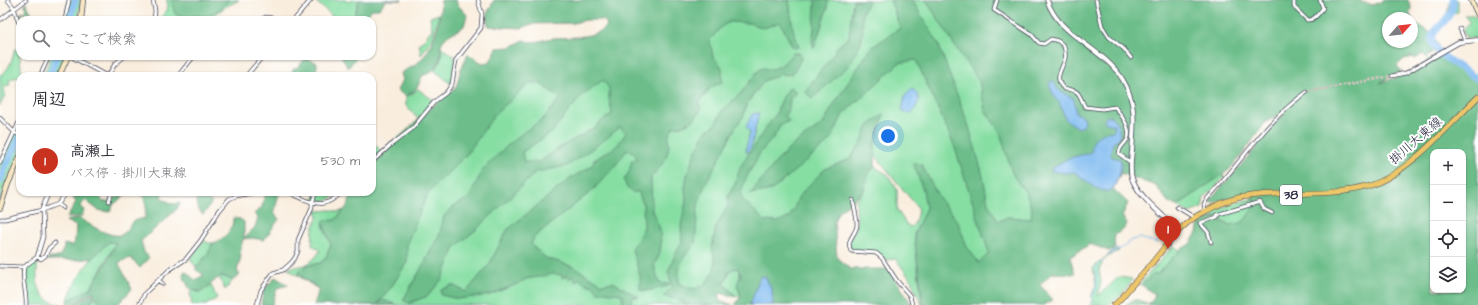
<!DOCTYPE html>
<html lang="ja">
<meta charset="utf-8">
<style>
:root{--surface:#fff;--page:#f2f2f3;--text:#2b2b33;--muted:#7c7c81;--line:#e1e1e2;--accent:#c8321e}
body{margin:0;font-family:"Architects Daughter","Klee One",sans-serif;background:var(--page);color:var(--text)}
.controls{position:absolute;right:12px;bottom:12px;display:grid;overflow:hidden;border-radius:8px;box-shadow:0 1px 3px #0004}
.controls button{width:36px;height:36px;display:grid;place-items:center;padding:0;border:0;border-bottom:1px solid var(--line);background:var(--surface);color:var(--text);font:20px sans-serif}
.compass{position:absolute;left:1382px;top:12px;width:36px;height:36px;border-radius:50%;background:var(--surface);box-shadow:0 1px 3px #0004;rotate:63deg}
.you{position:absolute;left:888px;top:136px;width:14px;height:14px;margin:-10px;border:3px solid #fff;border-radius:50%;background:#1a73e8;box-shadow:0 0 0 6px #1a73e833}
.badge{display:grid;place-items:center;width:26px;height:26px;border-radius:50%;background:var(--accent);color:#fff;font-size:13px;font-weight:700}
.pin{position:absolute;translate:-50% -33px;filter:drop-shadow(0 1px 2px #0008)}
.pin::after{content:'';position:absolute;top:21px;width:14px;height:12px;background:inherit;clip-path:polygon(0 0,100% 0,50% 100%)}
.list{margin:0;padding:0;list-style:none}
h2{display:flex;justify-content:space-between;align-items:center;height:52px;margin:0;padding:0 16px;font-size:17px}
h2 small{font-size:13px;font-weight:400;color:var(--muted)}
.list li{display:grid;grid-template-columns:26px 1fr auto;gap:12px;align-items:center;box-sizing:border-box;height:72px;padding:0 16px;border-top:1px solid var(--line)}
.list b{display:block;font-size:15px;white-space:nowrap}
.list p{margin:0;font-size:13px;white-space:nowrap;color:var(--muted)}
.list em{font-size:13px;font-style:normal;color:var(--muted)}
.icon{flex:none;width:22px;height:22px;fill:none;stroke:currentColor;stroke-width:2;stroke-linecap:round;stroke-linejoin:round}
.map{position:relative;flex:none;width:1478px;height:305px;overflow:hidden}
.search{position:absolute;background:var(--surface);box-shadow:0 1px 3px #0004;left:16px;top:16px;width:360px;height:44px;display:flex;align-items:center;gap:10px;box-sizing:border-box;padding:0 14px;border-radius:12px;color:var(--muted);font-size:15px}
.panel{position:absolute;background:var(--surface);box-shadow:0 1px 3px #0004;left:16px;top:72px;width:360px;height:124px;border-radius:12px}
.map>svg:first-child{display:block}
</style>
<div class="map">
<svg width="1478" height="305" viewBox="0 0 1478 305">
<rect width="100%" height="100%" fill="#fff"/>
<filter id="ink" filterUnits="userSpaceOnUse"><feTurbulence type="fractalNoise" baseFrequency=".025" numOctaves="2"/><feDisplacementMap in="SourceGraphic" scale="8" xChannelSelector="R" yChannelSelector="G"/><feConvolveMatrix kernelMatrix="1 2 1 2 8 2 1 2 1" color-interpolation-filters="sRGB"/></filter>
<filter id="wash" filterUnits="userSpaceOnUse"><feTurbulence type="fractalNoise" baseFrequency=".012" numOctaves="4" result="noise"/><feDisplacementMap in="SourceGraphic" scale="16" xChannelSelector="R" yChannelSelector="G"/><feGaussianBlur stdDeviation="0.9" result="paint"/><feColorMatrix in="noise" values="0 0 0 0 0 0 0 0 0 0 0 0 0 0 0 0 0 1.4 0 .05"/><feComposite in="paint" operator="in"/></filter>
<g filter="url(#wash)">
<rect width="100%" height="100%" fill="#f9eede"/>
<!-- green -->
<path fill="#86dea3" stroke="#54806f" d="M 69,0 L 81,0 L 78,20 L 64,20 Z
M 166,0 L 239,0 L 225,7 L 209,20 L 159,20 L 167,10 L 168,4 Z
M 314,0 L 346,0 L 348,2 L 353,0 L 359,0 L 353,20 L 337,20 Z
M 766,0 L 941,0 L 944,3 L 1043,223 L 980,271 L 914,234 L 922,305 L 911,280 L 896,259 L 886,260 L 876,253 L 851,251 L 849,241 L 857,226 L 856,200 L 863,192 L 870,171 L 875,167 L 887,174 L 897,189 L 897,210 L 907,225 L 911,227 C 918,221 915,216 919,209 L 875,155 L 792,235 L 733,223 L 710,305 L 331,305 L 366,288 L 504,79 L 712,8 Z
M 1451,0 L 1458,0 L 1458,12 L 1446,16 Z
M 439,14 L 433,38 L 421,55 L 419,43 L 423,41 L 432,29 L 430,17 Z
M 1464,15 L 1473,15 L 1478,20 L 1478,38 L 1466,38 L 1463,30 L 1470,23 Z
M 440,46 L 456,58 L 451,84 L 434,70 C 442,61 443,57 440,46 Z
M 15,49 L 19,50 L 22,76 L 10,79 L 9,86 L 4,87 L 5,95 L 0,106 L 0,75 C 10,70 12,59 15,49 Z
M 51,56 L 66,56 L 57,76 L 43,76 Z
M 418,89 L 433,100 L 418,119 L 406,106 L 406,96 L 412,94 Z
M 20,123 L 20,153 L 8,178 L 0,203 L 0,165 L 7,146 Z
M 376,145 L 381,152 L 372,161 L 372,149 Z
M 1222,174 L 1225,177 L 1204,198 L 1202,208 L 1189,213 L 1177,206 Z
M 317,192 L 339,192 L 340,193 L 328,200 L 317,202 L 314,199 Z
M 1252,199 L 1257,203 L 1244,222 L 1236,226 L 1234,224 L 1230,225 L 1216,216 L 1192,224 C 1211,211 1230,203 1252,199 Z
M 331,210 L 338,212 L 344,210 L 335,220 L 323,224 L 331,245 L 326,257 L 321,263 L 307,265 L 297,273 L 318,289 L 288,269 C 293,266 296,267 301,266 C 309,265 317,257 320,250 L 312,245 L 313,229 L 318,216 L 316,211 Z
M 204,240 L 208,243 L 213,243 L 208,254 L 196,267 L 190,259 Z
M 109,242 L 116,243 L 90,289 L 67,301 L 77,279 L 92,258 Z
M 1173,246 L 1180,250 L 1158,274 L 1154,275 L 1142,285 L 1140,284 Z
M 1115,249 L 1119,251 L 1113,253 L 1102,261 L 1102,264 L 1099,270 L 1101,282 L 1098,296 L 1119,277 L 1132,279 C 1130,286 1115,303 1108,305 C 1105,305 1100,305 1098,305 L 1097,303 L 1097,305 L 1090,305 L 1092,300 L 1094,302 L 1091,297 L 1096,285 L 1093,268 Z
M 38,260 C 36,274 35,290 48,300 C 52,303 59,304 63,305 L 31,305 L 25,275 L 26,267 Z
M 739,268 L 740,275 L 738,286 L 741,296 L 736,296 L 724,284 L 730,270 Z
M 221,276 L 233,280 L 225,290 L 219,277 Z
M 211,285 L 217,298 L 206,305 L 192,305 L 190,293 L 192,290 L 200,293 Z
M 95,297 L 98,299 L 101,305 L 89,305 Z"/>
<!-- forest -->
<path fill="#6cbd89" stroke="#477062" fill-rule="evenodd" d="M 171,0 L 229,0 L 219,10 L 206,17 L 198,16 L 184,18 L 175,14 Z
M 359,0 L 402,0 L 386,0 L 379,9 L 372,9 L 367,15 L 367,20 L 353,20 Z
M 441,0 L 456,0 L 457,4 L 467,15 L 464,26 C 457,32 448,33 443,41 C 440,45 441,49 441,53 C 440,66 433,72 422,76 C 418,87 416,92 405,96 L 397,90 L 403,80 L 401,73 C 405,70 410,68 415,65 C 435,50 440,23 441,0 Z
M 494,0 L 789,0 L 793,29 L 799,47 L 795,48 L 792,46 L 780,22 L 764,28 L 749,23 L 729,22 L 721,27 L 710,40 L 713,57 L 719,63 L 722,68 L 722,82 L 711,87 L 699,103 L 701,110 L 693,121 L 681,126 L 673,127 C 665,140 671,140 668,151 C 665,162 658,170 651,177 L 652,211 L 660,229 L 661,246 L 659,256 L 654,265 L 659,283 L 670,284 L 669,286 L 646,291 L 640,290 L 640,276 L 632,249 L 644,228 L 643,204 L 638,191 L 634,193 L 627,188 L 624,180 L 629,172 L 632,160 L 637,159 L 634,152 L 627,150 L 615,166 L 593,190 L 534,237 L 531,245 L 546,258 L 574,267 L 602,284 L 613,282 L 639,297 L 632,297 L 631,305 L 623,305 L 622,294 L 603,292 L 598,293 L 595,287 L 582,282 L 581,279 L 579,279 L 575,282 L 573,277 L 571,277 L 569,279 L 566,275 L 565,277 L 562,278 L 562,275 L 553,274 L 526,279 L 517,284 L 490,295 L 458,299 L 441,295 L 441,290 L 452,285 L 466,292 L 489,265 L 507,230 L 571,178 L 592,166 L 594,160 L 617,146 L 626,133 L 620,127 L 607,138 L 567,166 L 536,172 L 478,228 L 455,247 L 442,279 L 428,296 L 410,303 L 403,300 L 422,267 L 440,233 L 444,216 L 454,206 L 469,198 L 483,169 L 507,146 L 524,132 L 543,119 L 561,98 L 539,83 L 530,83 L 495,114 L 467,154 L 428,193 L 407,243 L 407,262 L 392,286 L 377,304 L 383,300 L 398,305 L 314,305 L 319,289 L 297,273 L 307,265 L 321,263 L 326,257 L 331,245 L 323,224 L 324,220 L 335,220 C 343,212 349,206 351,196 L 348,192 L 372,192 L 372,164 L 377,161 L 392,144 L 442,98 L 456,88 L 461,69 L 468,54 L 482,63 L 490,62 L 497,48 L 511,47 L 524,40 C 534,45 543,39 554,38 C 568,37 600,39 607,24 L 603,20 L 586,20 L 573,23 L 532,24 L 522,28 L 488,26 L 487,14 ZM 603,80 L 609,88 L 609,99 L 612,112 L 611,115 L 600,122 L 596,127 L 562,146 L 539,162 L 524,162 L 522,152 L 551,133 L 582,95 Z
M 815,0 L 828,0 L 827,9 L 814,48 L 812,41 L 814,30 Z
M 853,0 L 869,0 L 862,13 L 863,29 L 861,42 L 850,64 L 812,99 L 805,91 L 832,56 L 837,47 L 849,37 Z
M 890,0 L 912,0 L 938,43 L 969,127 L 983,176 L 988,203 L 998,221 L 1008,217 L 1031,219 L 1032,211 L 1027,194 L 1019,184 L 1012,173 L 1000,132 L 985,110 L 979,81 L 958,51 L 926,0 L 1360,0 L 1361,2 L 1373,5 L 1384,0 L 1408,0 L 1411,8 L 1411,11 L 1409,12 L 1412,18 L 1388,18 L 1388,42 L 1412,42 L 1412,18 C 1416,25 1421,26 1427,30 C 1432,34 1438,43 1439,49 L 1434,51 L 1427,58 L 1423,54 L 1415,59 L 1413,57 L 1404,59 L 1397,66 L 1402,72 L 1392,75 L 1380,83 L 1406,74 L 1439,55 L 1478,81 L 1478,305 L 1125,305 C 1134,298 1138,299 1148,304 L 1153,300 L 1155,295 L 1142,285 L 1154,274 L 1158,274 L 1164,266 L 1180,250 L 1190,244 L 1197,233 L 1199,224 L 1217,217 L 1218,219 L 1230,226 L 1234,223 L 1236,225 L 1244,221 L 1257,203 L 1249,195 L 1239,196 L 1210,203 L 1211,199 L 1255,149 L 1266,133 L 1285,113 L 1273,117 L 1265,123 L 1241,156 L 1229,170 L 1177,206 L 1169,203 L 1156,186 L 1121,173 L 1113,189 L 1128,203 L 1122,216 L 1127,224 C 1121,238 1112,226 1115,248 L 1109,251 L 1090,244 L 1070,257 L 1075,274 L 1052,273 L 1040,285 L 1053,300 L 1043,305 L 923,305 L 914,234 L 926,208 L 923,190 L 913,162 L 922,165 L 938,196 L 958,222 L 967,247 L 979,263 L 989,253 L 954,145 L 916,60 L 899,63 L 843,114 L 831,140 L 772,190 L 750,194 L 776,162 L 794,144 L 823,124 L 834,104 L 871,48 L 900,28 ZM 1433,152 L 1463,152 L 1463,290 L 1433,290 Z
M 26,3 L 35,20 L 32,20 L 28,12 L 20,15 L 22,20 L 20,20 L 20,23 L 18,15 L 26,10 L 25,4 Z
M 793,53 L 800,53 L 802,56 L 797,67 L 791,74 L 784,75 L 781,73 L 775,77 L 765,80 L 747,103 L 743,117 L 735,128 L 717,163 L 704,186 L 698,205 L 695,244 C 682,258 678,264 679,284 L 695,289 L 705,284 L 713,274 L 715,263 L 712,248 L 716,227 L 728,206 L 728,196 L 735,184 L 740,167 L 763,132 L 776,114 L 783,97 L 790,87 L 797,92 L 790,98 L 789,107 L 785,116 L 789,121 L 780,126 L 774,137 L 760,153 L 745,180 L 741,193 L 742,199 L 765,221 L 777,222 L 789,218 L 794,209 L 798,198 L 808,186 L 825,169 L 850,159 L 861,143 L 868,126 L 884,114 L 875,145 L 875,167 L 870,171 L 863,192 L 839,211 L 834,221 L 837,258 L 850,269 L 889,269 L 912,305 L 735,305 L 741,296 L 737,285 L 741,275 L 738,268 L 730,270 L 724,284 L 736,297 L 720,293 L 719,300 L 733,305 L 687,305 L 676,299 L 663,296 L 672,287 L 668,272 L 675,255 L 682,242 L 681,226 L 686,201 L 685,187 L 687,175 L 694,155 L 705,132 L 715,125 L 722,111 L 741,93 L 757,72 L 762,68 C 765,68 767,69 769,69 C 779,70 788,59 793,53 Z
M 341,56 L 357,56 L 348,68 Z
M 306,58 L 317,63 L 316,76 L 292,76 L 293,69 L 298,67 Z
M 81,192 L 97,192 L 103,202 L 109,201 L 127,193 L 113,205 L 111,210 L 108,212 L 98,210 L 85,200 L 80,207 L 84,210 L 82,216 L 67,218 L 76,202 L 73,198 L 82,194 Z
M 142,192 L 162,192 L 161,198 L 173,204 L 180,203 L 177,209 L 141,241 L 144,252 L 149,257 L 140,268 L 131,258 L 121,261 L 119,264 L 132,289 L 117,305 L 101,305 L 98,299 L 93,294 L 94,291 L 71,305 L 68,305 L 67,301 L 90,289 L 106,263 L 116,243 L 109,242 L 92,258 L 77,260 L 47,260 L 48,258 L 55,258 L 60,256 L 64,248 L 64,244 L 72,246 L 75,240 L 76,226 L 66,221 L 79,218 C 89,224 112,240 123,234 C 127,231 130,225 133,221 L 145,218 L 146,206 Z
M 194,192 L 212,202 L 203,215 L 199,210 Z
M 279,193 C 277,200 277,206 273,212 L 279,219 L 264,240 L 252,238 L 243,239 L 240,251 L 241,256 L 237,271 L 240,275 L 233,280 L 221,276 C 213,281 208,288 200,292 L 189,288 L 183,275 L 184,272 L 185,271 L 195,280 L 204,275 L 195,269 L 208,254 L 213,243 C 223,241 234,229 233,218 L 240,219 L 244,222 L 244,238 L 255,227 L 258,218 L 254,214 L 262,207 L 265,194 Z
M 275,277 L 288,285 L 277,288 L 272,305 L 261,305 L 264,290 Z
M 92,294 L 94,297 L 89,305 L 73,305 Z"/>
<!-- water -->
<path fill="#7dbaf0" stroke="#506e96" d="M 1051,81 L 1054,82 C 1057,93 1066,93 1074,99 L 1076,113 L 1084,117 L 1085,122 L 1083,126 L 1079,128 L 1066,120 L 1059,102 C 1053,98 1053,92 1049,85 Z
M 912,89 L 917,93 L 919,101 L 914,111 L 908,114 L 902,111 L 905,96 Z
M 759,113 L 751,147 L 747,153 L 746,149 L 750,132 L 746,127 L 752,114 Z
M 1111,116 C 1118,123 1119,127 1120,137 L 1113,143 L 1110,154 L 1112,157 L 1120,159 C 1124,168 1116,184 1111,191 C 1096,193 1085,179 1074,172 L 1066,173 L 1051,171 L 1053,167 L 1069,158 L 1090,153 L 1092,150 C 1090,137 1103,132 1113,131 L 1115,128 L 1114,125 L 1106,123 L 1104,120 L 1106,117 Z
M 765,276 L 772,290 L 773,305 L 750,305 L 760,277 Z"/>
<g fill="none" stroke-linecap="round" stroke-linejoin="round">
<!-- stream -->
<path stroke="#7dbaf0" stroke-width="1" d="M 1091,305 L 1097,285 L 1096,271 L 1097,266 L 1112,252 L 1122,248 L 1132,240 L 1140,238 L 1157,243"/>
<!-- river -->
<path stroke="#7dbaf0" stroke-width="7" d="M 1453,0 C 1454,10 1450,14 1444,22 C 1439,27 1432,32 1432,39 C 1431,53 1467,72 1478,79
M 70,20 L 75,0
M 49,76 L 57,56
M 0,181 L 3,172 L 20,137"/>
</g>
</g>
<g filter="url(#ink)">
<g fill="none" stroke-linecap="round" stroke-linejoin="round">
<!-- minor-tunnel -->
<path stroke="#cec5bd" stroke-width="3" stroke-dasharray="3 1.5" stroke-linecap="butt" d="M 1307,92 L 1392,76"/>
<!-- minor casing -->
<g stroke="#424153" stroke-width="4.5">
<path id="minor" d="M 8,0 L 14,8 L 20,27
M 153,0 L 155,11 L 154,20
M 997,0 L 994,10 L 1031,34 L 1039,43 L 1044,44 L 1051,39 L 1058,41 L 1064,46 C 1065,50 1066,54 1065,59 C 1062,70 1053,78 1064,89 C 1081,90 1078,94 1085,107 L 1102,109 L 1115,107 C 1121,115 1133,129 1127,140 C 1124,145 1119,147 1119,154 L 1130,162
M 1096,0 L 1102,26 L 1109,37 L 1124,49 L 1131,58
M 1294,0 L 1294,7 L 1307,20 C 1314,21 1319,13 1323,8 L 1320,0
M 0,20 L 26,0
M 65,20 L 69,0
M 260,20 L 266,17 L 283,20
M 294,20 L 311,0
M 1460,29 L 1465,41
M 70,56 L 107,76
M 40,76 L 49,56
M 108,76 L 115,64 L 125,56
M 178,76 L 194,56
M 246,76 L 263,56
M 1392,76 L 1406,73 L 1433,57
M 0,118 L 15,133 L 20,135
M 372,162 L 392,144 L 412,129 L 435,101 L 446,93 L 452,84 L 456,60 L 481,28 L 482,14 L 478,0
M 0,163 L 20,120
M 290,192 C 293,195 297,196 301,198 C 319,206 328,206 342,192
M 853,200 C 854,208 857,216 857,225 C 856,235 845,240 851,251 L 876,253 L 882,258 L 897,281 L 910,296 L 912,305
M 109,201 L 112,192
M 58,204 L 67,192
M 1177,207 L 1195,218
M 42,209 L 49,192
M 42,210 L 58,204 L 63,208
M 1205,211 L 1204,204 L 1207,199 C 1241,163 1266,120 1307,92
M 0,219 L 5,219 L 42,210 L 43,237 L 37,257 L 24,267 L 0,266
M 1211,242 L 1208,232 L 1200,223 L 1217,217 L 1216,215 L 1260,202 L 1264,209 L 1272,213
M 37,257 L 41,259 L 45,256 L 49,248 L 55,243
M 24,267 C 21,279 27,292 26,305
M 158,280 L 163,284
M 139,305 L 145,293 L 169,270 L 186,259 L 201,240 L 219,211 L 229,199 L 236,196 L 258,192
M 257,305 L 261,290 L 273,273 L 283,270 L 291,263 L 295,258 L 298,251 L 298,240 L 312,208 L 312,203 L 316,192"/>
</g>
<!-- tertiary casing -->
<g stroke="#424153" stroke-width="5.5">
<path id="tertiary" d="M 1047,0 C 1059,37 1104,48 1123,80 C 1137,104 1134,125 1132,151 C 1131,160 1129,172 1133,181 C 1142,200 1163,215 1178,230
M 1433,57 L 1459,42 L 1478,40"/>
</g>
<!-- secondary casing -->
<g stroke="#424153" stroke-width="6">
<path id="secondary" d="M 1471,0 L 1478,15
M 81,20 L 83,0
M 59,76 L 68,56
M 0,208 L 8,184 L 20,157"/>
</g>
<!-- primary casing -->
<g stroke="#424153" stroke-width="6">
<path id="primary" d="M 1114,305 C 1121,300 1126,292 1132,285 C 1139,278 1146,270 1152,263 C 1169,242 1181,223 1206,211 C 1215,206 1226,201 1237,198 C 1279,189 1325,199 1369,186 C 1409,173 1448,126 1478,97"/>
</g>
<!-- minor -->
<use href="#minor" stroke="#fff" stroke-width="3"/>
<!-- tertiary -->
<use href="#tertiary" stroke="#fff" stroke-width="4"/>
<!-- secondary -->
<use href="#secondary" stroke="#f7e8c3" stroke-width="4.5"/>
<!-- primary -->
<use href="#primary" stroke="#ecc669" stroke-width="5"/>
</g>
</g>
<g text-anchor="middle" stroke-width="4" stroke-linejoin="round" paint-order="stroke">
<!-- shield labels -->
<rect fill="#fff" stroke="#646476" stroke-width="1" x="1280" y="185" width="22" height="20" rx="3"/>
<g font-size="12" font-weight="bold" fill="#22223b">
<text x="1291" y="199">38</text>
</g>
<!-- street labels -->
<g font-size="13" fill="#22223b" stroke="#fff">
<text transform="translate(1415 140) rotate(-41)" y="5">掛川大東線</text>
</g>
</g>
</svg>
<div class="controls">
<button>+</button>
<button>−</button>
<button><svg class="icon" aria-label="locate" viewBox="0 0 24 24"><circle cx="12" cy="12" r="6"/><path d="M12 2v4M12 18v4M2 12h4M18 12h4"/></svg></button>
<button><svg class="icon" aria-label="layers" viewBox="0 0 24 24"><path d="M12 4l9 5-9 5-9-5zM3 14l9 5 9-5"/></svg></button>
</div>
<svg class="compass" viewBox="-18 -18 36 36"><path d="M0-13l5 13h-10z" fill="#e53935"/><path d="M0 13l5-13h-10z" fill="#7c7c81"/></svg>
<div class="you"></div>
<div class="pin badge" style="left:1168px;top:249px">1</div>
<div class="search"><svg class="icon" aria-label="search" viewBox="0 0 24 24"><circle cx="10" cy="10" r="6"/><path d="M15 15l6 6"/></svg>ここで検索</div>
<section class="panel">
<h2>周辺<small></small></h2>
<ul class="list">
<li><span class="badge">1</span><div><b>高瀬上</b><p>バス停 · 掛川大東線</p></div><em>530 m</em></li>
</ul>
</section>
</div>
